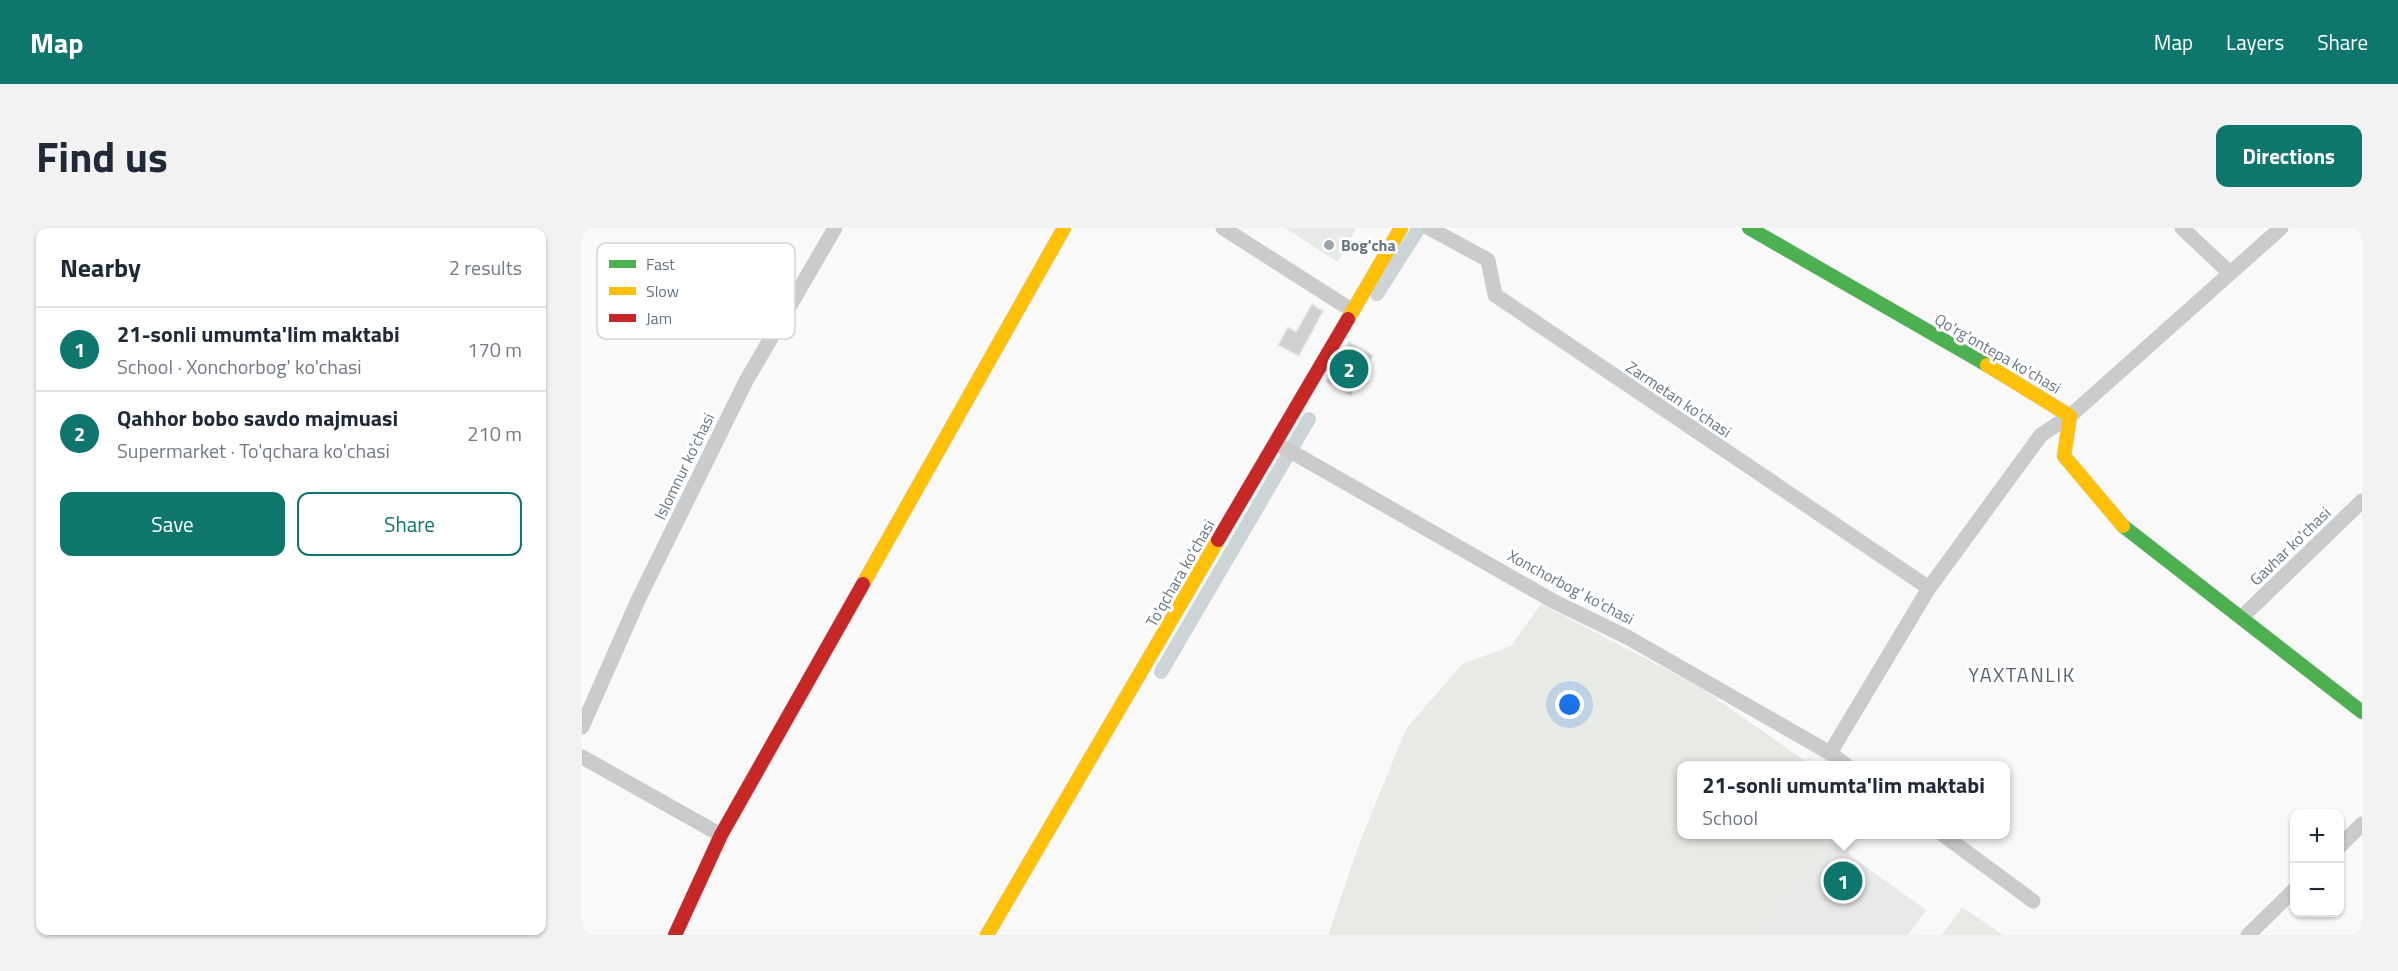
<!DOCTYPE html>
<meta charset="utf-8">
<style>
:root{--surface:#fff;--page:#f2f2f3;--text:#1f2937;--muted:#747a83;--line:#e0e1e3;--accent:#0f766e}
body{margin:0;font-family:"Titillium Web",sans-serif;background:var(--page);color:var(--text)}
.controls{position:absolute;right:18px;bottom:18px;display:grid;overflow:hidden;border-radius:12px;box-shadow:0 2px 4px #0004}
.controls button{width:54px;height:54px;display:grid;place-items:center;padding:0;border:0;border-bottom:2px solid var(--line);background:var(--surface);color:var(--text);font:30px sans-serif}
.you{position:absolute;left:988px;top:477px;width:21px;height:21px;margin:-15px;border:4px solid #fff;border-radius:50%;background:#1a73e8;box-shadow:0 0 0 9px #1a73e833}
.badge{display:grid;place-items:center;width:39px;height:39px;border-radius:50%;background:var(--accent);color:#fff;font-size:20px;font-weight:700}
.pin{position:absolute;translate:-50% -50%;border:3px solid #fff;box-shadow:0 2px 6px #0006}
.popup{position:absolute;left:1095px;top:533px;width:333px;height:78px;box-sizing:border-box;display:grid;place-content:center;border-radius:12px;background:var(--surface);filter:drop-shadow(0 2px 4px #0005);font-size:20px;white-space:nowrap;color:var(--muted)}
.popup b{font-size:22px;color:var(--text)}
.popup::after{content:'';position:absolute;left:50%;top:100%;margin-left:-12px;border:12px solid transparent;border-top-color:var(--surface)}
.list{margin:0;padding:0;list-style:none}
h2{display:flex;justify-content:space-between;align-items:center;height:78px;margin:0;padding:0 24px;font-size:26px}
h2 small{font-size:20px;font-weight:400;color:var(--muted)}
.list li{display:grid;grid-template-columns:39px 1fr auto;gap:18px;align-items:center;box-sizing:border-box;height:84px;padding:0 24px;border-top:2px solid var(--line)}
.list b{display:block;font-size:22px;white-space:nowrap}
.list p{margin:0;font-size:20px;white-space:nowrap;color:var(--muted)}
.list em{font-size:20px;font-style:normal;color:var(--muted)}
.actions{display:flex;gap:12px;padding:18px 24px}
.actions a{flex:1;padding:14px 0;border:2px solid var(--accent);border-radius:12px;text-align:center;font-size:21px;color:var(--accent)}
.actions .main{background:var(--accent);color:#fff}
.map{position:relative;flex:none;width:1780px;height:707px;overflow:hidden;border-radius:12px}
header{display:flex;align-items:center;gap:36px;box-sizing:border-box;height:84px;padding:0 30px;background:var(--accent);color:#fff}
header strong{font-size:28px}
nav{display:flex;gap:33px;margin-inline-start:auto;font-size:21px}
.intro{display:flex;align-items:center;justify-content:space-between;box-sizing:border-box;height:144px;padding:0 36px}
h1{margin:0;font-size:42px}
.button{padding:15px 27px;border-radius:12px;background:var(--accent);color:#fff;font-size:21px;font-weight:700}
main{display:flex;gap:36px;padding:0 36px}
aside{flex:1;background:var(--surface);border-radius:12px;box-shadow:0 2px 4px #0004}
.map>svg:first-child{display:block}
</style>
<header>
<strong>Map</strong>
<nav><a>Map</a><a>Layers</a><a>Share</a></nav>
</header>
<div class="intro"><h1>Find us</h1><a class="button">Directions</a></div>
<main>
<aside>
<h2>Nearby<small>2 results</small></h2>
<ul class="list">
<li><span class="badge">1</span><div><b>21-sonli umumta'lim maktabi</b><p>School · Xonchorbog' ko'chasi</p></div><em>170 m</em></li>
<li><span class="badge">2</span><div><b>Qahhor bobo savdo majmuasi</b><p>Supermarket · To'qchara ko'chasi</p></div><em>210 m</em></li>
</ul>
<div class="actions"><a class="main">Save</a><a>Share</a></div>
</aside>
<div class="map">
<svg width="1780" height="707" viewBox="0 0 1780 707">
<rect width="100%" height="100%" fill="#f9f9f9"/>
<!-- built -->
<path fill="#e8e9e9" d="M 703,0 L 774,0 L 756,34 Z
M 1257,607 L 1278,607 L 1265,625 L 1344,682 L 1326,707 L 1172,707 Z"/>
<!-- green -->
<path fill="#e8eae6" d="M 959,376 L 1116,458 L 1229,537 L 1099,538 L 1099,606 L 1257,607 L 1172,707 L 746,707 L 779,611 L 824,501 L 880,436 L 929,418 Z
M 1380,679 L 1421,707 L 1360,707 Z"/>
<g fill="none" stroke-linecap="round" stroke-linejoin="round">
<!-- canal -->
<path stroke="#cdd4d7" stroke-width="14" d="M 795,66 L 837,0
M 579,444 L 727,191"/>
</g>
<!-- building -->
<path fill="#ced0d1" stroke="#e8e8e8" stroke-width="1.5" d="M 730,76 L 741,83 L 717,128 L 696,117 L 706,99 L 714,104 Z
M 767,114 L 791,127 L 769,168 L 744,154 Z"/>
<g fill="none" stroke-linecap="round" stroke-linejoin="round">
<!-- fast casing -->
<g stroke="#d5d6d7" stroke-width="15">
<path id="fast" d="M 1167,0 L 1405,137
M 1541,298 L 1780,484"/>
</g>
<!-- slow casing -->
<g stroke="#d5d6d7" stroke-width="15">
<path id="slow" d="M 766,91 L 819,0
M 1405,137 L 1488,188 L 1482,228 L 1541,298
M 281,356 L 482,0
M 405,707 L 636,312"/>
</g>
<!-- jam casing -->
<g stroke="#d5d6d7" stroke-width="15">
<path id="jam" d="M 636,312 L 766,91
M 93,707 L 139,607 L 281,356"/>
</g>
<!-- street -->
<path stroke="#cacbcc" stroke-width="15" d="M 641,0 L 771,83
M 847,0 L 906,32 L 913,67 L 1347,360
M 1600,0 L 1648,45
M 694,215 L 971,373 L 1047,410 L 1248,525 L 1265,538
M 1660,389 L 1780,273
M 0,499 L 57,370 L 164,153 L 253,0
M 1248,525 L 1347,360 L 1459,207 L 1488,188 L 1699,0
M 0,529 L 139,607
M 1360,606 L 1451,673
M 1758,618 L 1780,596
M 1666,707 L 1712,662"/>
<!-- fast -->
<use href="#fast" stroke="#4caf50" stroke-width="14"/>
<!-- slow -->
<use href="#slow" stroke="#ffc107" stroke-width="14"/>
<!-- jam -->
<use href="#jam" stroke="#c62828" stroke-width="14"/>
</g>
<!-- markers -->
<circle fill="#99a3ab" stroke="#fff" stroke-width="2" cx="747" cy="17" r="6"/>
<g text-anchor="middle" stroke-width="6" stroke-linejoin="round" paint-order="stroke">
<!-- poi labels -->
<g font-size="16" font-weight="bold" fill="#667581" stroke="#fff" text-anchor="start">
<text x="759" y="23">Bog'cha</text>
</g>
<!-- street labels -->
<g font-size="16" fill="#667581" stroke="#fff">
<text transform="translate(1416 125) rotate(30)" y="6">Qo'rg'ontepa ko'chasi</text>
<text transform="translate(1097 171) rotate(34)" y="6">Zarmetan ko'chasi</text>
<text transform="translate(102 238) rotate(-64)" y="6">Islomnur ko'chasi</text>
<text transform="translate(1708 318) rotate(-44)" y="6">Gavhar ko'chasi</text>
<text transform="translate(598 345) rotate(-60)" y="6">To'qchara ko'chasi</text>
<text transform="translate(989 359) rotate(28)" y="6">Xonchorbog' ko'chasi</text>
</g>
<!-- quarter labels -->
<g font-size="20" letter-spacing="1.5" fill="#58636c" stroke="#fff">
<text x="1440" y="454">YAXTANLIK</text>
</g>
</g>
<!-- legend -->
<rect x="15" y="15" width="198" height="96" rx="9" fill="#fff" stroke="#d1d6d9" stroke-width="1.5"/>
<rect x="27" y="32" width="27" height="8" fill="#4caf50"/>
<rect x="27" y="59" width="27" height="8" fill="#ffc107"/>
<rect x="27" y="86" width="27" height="8" fill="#c62828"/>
<g font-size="16" fill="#667581">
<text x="64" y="42">Fast</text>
<text x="64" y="69">Slow</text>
<text x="64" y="96">Jam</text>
</g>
</svg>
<div class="controls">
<button>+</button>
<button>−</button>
</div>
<div class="you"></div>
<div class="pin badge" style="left:1261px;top:653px">1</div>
<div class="popup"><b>21-sonli umumta'lim maktabi</b>School</div>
<div class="pin badge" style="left:767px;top:141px">2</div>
</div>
</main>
